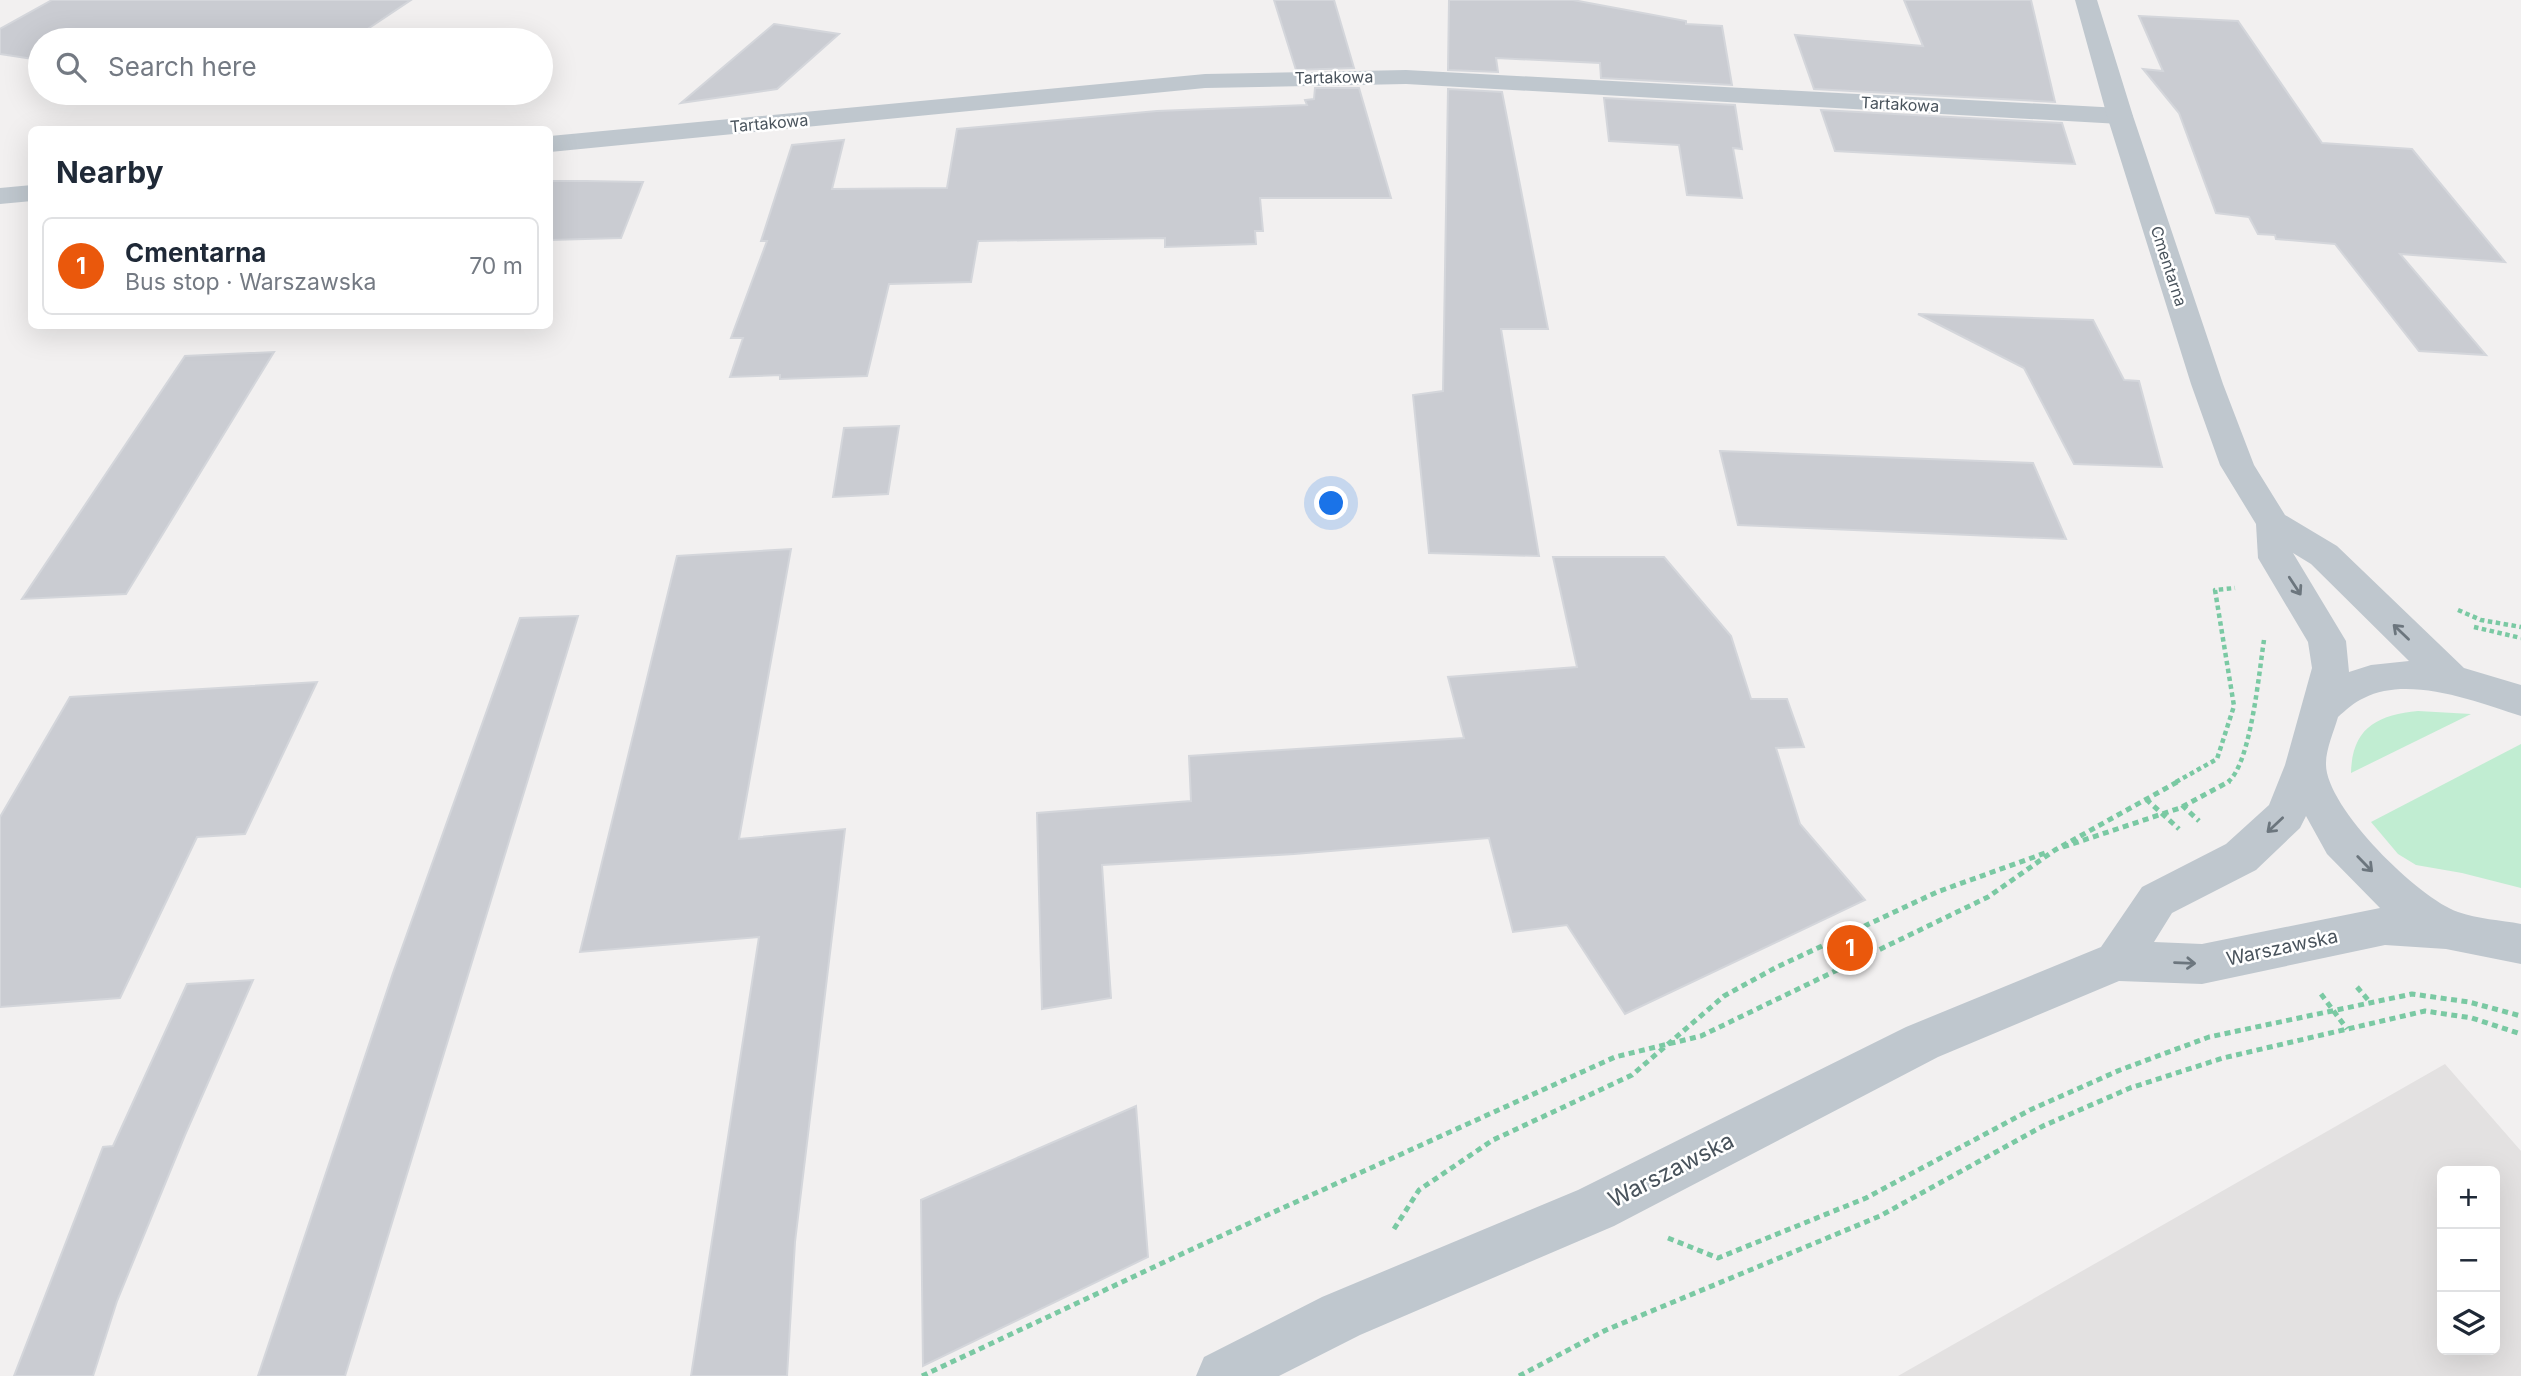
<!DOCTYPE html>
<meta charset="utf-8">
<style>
:root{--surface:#fff;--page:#f2f2f3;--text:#1f2937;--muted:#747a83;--line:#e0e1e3;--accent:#ea580c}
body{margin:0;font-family:Inter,sans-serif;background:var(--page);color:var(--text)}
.controls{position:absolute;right:21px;bottom:21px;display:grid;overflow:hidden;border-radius:10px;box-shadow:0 7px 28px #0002}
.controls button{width:63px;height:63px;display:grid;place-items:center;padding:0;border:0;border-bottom:2px solid var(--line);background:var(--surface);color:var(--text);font:35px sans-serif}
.you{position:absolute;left:1332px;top:504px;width:24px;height:24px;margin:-18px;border:5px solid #fff;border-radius:50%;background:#1a73e8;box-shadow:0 0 0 10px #1a73e833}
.badge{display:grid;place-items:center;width:46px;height:46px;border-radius:50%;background:var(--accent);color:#fff;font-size:23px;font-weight:700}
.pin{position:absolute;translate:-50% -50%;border:4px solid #fff;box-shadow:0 2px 7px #0006}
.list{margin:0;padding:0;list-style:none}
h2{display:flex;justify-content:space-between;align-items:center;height:91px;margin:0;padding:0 28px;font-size:30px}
h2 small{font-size:23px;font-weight:400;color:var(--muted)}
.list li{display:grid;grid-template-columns:46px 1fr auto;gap:21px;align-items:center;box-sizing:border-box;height:98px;margin:0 14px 14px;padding:0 14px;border:2px solid var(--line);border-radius:10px}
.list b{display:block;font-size:26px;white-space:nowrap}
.list p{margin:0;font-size:23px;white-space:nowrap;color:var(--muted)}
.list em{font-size:23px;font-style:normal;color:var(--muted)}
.icon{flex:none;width:38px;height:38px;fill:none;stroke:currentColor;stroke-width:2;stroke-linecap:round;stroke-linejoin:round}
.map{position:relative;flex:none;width:2521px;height:1376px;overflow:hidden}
.search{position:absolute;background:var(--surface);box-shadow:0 7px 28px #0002;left:28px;top:28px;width:525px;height:77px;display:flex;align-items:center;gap:18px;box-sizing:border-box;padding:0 24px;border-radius:38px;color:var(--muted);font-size:26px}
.panel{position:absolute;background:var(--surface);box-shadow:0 7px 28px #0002;left:28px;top:126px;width:525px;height:203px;border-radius:10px}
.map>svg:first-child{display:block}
</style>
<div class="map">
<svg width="2521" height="1376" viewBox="0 0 2521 1376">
<rect width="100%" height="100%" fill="#f2f0f0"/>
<!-- education -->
<path fill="#e3e1e1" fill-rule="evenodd" d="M 2445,1064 L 2521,1151 L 2521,1376 L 1898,1376 ZM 2442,1171 L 2495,1171 L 2495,1350 L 2442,1350 Z"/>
<!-- green -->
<path fill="#c1edd2" d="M 2418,711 L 2471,714 L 2351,773 C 2352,728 2377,715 2418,711 Z
M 2521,744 L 2521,888 L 2462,873 L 2416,865 L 2398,854 L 2371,822 Z"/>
<!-- building -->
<path fill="#caccd2" stroke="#d4d6db" stroke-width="2" d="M 52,0 L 411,0 L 351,40 L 40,40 L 40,60 L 0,54 L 0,29 Z
M 1274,0 L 1334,0 L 1354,68 L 1296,70 Z
M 1449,0 L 1573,0 L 1686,21 L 1686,24 L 1722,26 L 1732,85 L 1601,78 L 1600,63 L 1496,58 L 1498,72 L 1448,70 Z
M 1904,0 L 2031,0 L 2055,102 L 1814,89 L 1795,35 L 1923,46 Z
M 2139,16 L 2238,21 L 2322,143 L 2412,149 L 2505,262 L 2400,254 L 2486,355 L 2419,351 L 2335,244 L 2276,239 L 2275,235 L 2258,234 L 2249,217 L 2216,213 L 2179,113 L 2143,69 L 2163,71 Z
M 774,24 L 839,34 L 777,89 L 681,103 Z
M 1315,88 L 1359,88 L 1391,198 L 1260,198 L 1263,231 L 1255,231 L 1256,244 L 1165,247 L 1165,238 L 978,241 L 971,282 L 889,284 L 867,376 L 780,379 L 780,375 L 730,377 L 743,338 L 731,338 L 767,241 L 761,241 L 792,145 L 844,140 L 832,189 L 947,188 L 957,129 L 1157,111 L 1307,105 L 1305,100 L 1314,99 Z
M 1448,89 L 1502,92 L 1548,329 L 1501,329 L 1539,556 L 1429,553 L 1413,395 L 1443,391 Z
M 1604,98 L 1735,105 L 1742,149 L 1733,148 L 1742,198 L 1687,195 L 1679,145 L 1609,141 Z
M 1821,110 L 2062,123 L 2075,164 L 1835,151 Z
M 550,181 L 586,181 L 643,182 L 621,238 L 550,240 Z
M 1918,314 L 2093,320 L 2124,380 L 2139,381 L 2162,467 L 2074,464 L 2024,368 Z
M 274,352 L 126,594 L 22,599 L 185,356 Z
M 899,426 L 888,494 L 833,497 L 844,428 Z
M 1720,451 L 2033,463 L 2066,539 L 1738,525 Z
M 791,549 L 739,839 L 845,829 L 795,1242 L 787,1376 L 691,1376 L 759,937 L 580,952 L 677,556 Z
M 1553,557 L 1664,557 L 1731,636 L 1751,699 L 1787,699 L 1804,747 L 1776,748 L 1800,824 L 1865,900 L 1625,1014 L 1567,925 L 1513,932 L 1489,838 L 1294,854 L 1102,865 L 1111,998 L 1042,1009 L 1037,813 L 1191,801 L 1189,756 L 1464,738 L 1448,677 L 1577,667 Z
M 578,616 L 345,1376 L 258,1376 L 393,973 L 520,618 Z
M 317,682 L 245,834 L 197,837 L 120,998 L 0,1007 L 0,817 L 70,697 Z
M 253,980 L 185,1135 L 117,1301 L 93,1376 L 14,1376 L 103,1147 L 113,1146 L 187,984 Z
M 1136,1106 L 1148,1257 L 923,1366 L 921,1200 Z"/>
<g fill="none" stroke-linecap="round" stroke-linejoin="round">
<!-- path-far1 -->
<path stroke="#7ac9a3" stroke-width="4.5" stroke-dasharray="4.5 3.5" stroke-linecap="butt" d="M 2458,610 L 2481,620 L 2521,627
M 2474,627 L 2521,638
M 2176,782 L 2217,759 L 2234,706 L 2215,590 L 2235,588
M 2228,782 C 2251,763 2259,672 2264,640"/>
<!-- path -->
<path stroke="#7ac9a3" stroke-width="5" stroke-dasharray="6 4.5" stroke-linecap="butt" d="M 2146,799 L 2179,829
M 2182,805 L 2199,821
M 2063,847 L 2180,808 L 2230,781
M 2357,987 L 2369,1001
M 2321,994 L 2347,1029
M 1394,1229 L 1419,1190 L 1493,1140 L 1632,1075 L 1724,996 L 1775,968 L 1937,892 L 2048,852
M 1668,1238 L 1718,1258 L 1866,1198 L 2030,1110 L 2120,1070 L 2209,1037 L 2412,994 L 2469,1002 L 2521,1016
M 922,1376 L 1188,1251 L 1615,1057 L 1701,1036 L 1988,897 L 2055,850 L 2179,781
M 1519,1376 L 1606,1330 L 1880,1216 L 2043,1126 L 2130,1088 L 2223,1058 L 2425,1011 L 2472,1018 L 2521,1034"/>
<!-- minor -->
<path fill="#bfc7ce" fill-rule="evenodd" d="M 1406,70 L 2120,108 L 2129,111 L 2133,116 L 2129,121 L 2120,124 L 1406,84 L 1205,88 L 550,152 L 550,136 L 1205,74 Z
M 32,185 L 32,201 L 0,204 L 0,188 Z"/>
<!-- tertiary -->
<path fill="#bfc7ce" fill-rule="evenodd" d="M 2075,0 L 2097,0 L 2133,116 L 2223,384 L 2254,465 L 2285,515 L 2337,546 L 2464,668 L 2521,685 L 2521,716 C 2477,702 2409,675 2364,698 C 2354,702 2346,710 2338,717 C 2334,731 2326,749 2326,763 C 2324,806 2419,899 2458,912 C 2477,919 2501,920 2521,924 L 2521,964 L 2446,949 L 2385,945 L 2202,984 L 2119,981 L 1938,1057 L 1614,1226 L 1360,1335 L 1279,1376 L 1196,1376 L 1204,1357 L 1322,1297 L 1578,1190 L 1906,1027 L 2101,947 L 2142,887 L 2226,844 L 2269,805 L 2285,765 L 2312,668 L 2308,642 L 2258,558 L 2256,524 L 2220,465 L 2191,384 L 2107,116 ZM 2293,553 L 2311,564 L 2409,661 L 2371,665 L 2349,672 L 2346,641 ZM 2306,816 L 2327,854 L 2380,908 L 2202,944 L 2154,942 L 2172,913 L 2256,870 L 2300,828 Z"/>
</g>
<!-- one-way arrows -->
<defs><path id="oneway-shaft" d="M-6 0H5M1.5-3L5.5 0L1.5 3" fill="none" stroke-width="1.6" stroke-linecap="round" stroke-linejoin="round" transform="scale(1.75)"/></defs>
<g stroke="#6c767e">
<use href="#oneway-shaft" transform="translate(2295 586) rotate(57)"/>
<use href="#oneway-shaft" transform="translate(2401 632) rotate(-136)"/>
<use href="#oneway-shaft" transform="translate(2275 825) rotate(137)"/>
<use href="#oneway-shaft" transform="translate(2365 864) rotate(46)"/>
<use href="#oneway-shaft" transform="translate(2185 963) rotate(2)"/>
</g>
<g text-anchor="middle" stroke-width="5" stroke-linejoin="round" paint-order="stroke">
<!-- far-street labels -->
<g font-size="16" fill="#49535c" stroke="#fff">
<text transform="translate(1334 77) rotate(-1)" y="6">Tartakowa</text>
<text transform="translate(1900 104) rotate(3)" y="6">Tartakowa</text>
<text transform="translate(769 123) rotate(-5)" y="6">Tartakowa</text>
<text transform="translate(2169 266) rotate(72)" y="6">Cmentarna</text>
</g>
<!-- street labels -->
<g font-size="19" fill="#49535c" stroke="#fff">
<text transform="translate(2282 947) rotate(-12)" y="7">Warszawska</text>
</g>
<!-- near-street labels -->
<g font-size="23" fill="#49535c" stroke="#fff">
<text transform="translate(1671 1170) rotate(-27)" y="8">Warszawska</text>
</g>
</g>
</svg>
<div class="controls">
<button>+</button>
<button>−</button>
<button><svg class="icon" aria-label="layers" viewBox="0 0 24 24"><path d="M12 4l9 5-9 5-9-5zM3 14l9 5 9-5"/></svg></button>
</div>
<div class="you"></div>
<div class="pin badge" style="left:1850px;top:948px">1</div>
<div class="search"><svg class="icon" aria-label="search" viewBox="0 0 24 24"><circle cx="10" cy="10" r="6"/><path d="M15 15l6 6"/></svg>Search here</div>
<section class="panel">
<h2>Nearby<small></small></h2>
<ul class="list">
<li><span class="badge">1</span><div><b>Cmentarna</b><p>Bus stop · Warszawska</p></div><em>70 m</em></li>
</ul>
</section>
</div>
